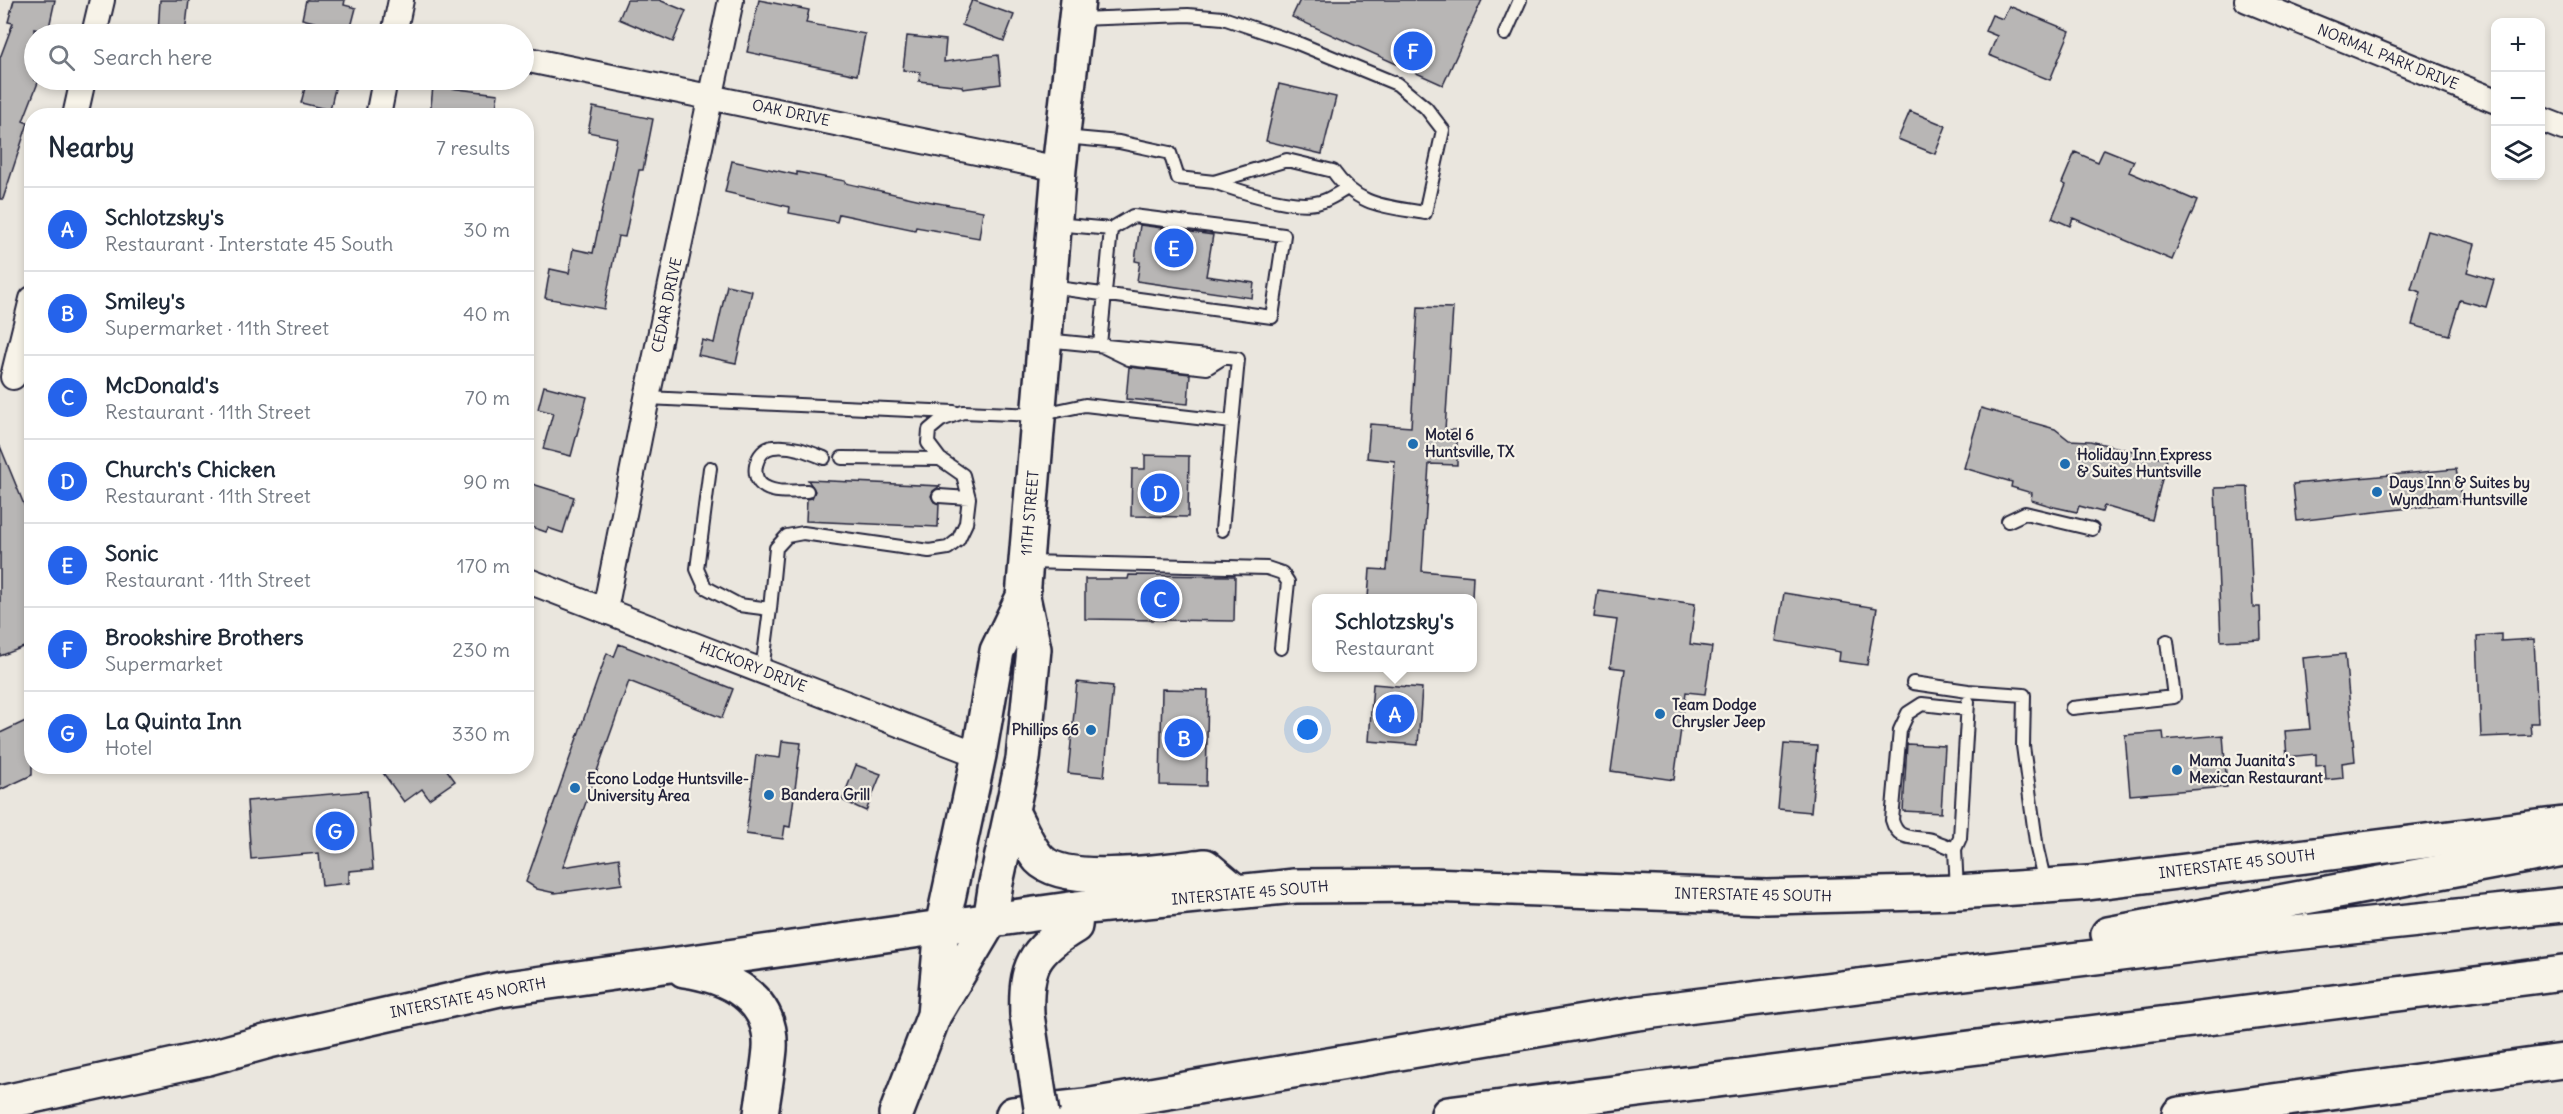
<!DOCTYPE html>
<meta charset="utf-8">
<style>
:root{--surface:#fff;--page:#f6f6f7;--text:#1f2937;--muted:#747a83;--line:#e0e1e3;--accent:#2563eb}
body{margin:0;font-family:Delius,sans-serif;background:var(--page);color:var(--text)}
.controls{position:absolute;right:18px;top:18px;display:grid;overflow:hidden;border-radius:12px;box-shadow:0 3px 9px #0003}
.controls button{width:54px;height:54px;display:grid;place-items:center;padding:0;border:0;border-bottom:2px solid var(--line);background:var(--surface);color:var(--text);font:30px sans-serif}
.you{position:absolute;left:1308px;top:730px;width:21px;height:21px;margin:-15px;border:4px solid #fff;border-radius:50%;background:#1a73e8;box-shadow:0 0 0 9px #1a73e833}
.badge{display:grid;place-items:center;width:39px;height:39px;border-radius:50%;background:var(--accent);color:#fff;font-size:20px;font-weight:700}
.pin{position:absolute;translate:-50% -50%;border:3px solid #fff;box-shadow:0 2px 6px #0006}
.popup{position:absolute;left:1312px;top:594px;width:165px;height:78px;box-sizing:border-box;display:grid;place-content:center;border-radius:12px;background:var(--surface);filter:drop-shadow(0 2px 4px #0005);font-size:20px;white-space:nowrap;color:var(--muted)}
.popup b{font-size:22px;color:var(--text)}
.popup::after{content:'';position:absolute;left:50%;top:100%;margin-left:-12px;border:12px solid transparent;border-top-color:var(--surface)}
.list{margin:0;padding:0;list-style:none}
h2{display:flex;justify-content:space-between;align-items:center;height:78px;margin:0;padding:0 24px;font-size:26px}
h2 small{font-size:20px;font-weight:400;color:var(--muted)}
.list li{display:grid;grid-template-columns:39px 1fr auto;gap:18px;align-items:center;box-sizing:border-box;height:84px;padding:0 24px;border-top:2px solid var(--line)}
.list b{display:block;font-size:22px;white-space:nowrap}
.list p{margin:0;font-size:20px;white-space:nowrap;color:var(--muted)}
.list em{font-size:20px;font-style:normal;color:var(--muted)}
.icon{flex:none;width:33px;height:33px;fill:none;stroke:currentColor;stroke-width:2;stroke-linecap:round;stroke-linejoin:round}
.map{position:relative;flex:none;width:2563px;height:1114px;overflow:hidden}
.search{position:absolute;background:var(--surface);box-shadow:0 3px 9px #0003;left:24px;top:24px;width:510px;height:66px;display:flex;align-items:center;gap:15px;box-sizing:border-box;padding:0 21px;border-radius:33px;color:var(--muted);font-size:22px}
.panel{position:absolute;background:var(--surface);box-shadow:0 3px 9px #0003;left:24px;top:108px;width:510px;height:666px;border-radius:24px}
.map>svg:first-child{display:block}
</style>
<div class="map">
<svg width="2563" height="1114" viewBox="0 0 2563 1114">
<rect width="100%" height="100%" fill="#eae6de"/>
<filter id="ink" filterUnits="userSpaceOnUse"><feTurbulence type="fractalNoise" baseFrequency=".0167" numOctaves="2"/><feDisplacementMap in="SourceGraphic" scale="12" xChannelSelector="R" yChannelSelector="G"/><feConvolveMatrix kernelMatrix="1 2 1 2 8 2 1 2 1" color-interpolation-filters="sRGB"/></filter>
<g filter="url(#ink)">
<!-- building -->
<path fill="#b8b6b5" stroke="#22223b" stroke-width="1.5" d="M 14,0 L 55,0 L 48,32 L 34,29 L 34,80 L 39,80 L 23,121 L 28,123 L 3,199 L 0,199 L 0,58 L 13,23 L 8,22 Z
M 160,0 L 189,0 L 185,34 L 158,34 Z
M 306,0 L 345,0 L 344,5 L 356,8 L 350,31 L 302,19 Z
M 627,0 L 659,0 L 686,11 L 673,42 L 619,19 Z
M 759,0 L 809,10 L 806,23 L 865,34 L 857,75 L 747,52 Z
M 972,0 L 1014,15 L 1004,41 L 962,25 Z
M 1300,0 L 1482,0 L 1443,85 L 1292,17 Z
M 2009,6 L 2070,31 L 2050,80 L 1989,55 L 1997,36 L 1985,31 L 1992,15 L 2003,19 Z
M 907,36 L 946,40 L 944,62 L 998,55 L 1001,84 L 963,89 L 962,86 L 919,81 L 920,72 L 903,70 Z
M 307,80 L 337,80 L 330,110 L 301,103 Z
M 1279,84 L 1336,97 L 1322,154 L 1266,141 Z
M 433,86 L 498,94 L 495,116 L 430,116 Z
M 593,107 L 653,119 L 643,170 L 639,170 L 625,237 L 618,236 L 604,309 L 545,298 L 550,269 L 569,273 L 573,249 L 593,253 L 617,138 L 588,132 Z
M 1910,111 L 1946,126 L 1935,154 L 1898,139 Z
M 2104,149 L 2134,161 L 2129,172 L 2197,201 L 2172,260 L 2073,218 L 2070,226 L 2052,218 L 2066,185 L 2062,183 L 2075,152 L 2098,162 Z
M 732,161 L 797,175 L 797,172 L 845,181 L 845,183 L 921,200 L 983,211 L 979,238 L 916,227 L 915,230 L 839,214 L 837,222 L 789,213 L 790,207 L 725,192 Z
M 1140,225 L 1213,235 L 1206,276 L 1254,283 L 1252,298 L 1137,281 L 1140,262 L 1135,261 Z
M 2428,231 L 2475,244 L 2467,272 L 2494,280 L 2486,307 L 2460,300 L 2449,335 L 2412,325 L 2421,292 L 2411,289 Z
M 727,285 L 752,291 L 736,363 L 698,355 L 702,340 L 714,343 Z
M 1418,307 L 1453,308 L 1445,430 L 1457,430 L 1457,465 L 1429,464 L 1422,571 L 1473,576 L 1472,598 L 1368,598 L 1370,569 L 1387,570 L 1395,461 L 1367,458 L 1370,424 L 1411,427 Z
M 1129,367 L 1190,374 L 1188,404 L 1126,399 Z
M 544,386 L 587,397 L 571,456 L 543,449 L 553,413 L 538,409 Z
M 1981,408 L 2055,429 L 2069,440 L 2090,441 L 2167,459 L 2152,520 L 2104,506 L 2102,512 L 2079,506 L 2077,512 L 2054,507 L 2031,500 L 2032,493 L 2011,487 L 2012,482 L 1964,468 Z
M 0,446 L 32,524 L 32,644 L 0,656 Z
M 1145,455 L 1189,456 L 1188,517 L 1131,516 L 1132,469 L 1145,469 Z
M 2456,469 L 2462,502 L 2297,521 L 2293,484 Z
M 808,480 L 940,486 L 933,491 L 931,496 L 934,502 L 939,504 L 938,527 L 806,521 L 807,499 L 812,498 L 815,491 Z
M 526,482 L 574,497 L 563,533 L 548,528 L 546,532 L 526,525 Z
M 2248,487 L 2253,607 L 2260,607 L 2261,639 L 2221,641 L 2215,488 Z
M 1129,575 L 1235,576 L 1234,621 L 1085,619 L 1085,579 L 1128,579 Z
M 1598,590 L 1695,604 L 1690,644 L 1712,647 L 1705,694 L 1686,692 L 1674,780 L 1611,771 L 1625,669 L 1610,667 L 1617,620 L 1594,617 Z
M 1784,593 L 1877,608 L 1867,665 L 1839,661 L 1840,652 L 1776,641 Z
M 2501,634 L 2501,641 L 2534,639 L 2538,723 L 2530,723 L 2531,735 L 2481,737 L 2477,636 Z
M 619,644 L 733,689 L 722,718 L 629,681 L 563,867 L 619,858 L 622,884 L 555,893 L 537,889 L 526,882 L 607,653 L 614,657 Z
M 2345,654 L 2355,761 L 2342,763 L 2343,778 L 2326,780 L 2325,765 L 2316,766 L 2316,754 L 2287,757 L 2285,731 L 2310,729 L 2303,658 Z
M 1077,682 L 1113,686 L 1104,777 L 1068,773 Z
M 1373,684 L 1422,688 L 1418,745 L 1369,741 Z
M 1162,689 L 1208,690 L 1206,786 L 1160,785 Z
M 32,718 L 32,775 L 0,790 L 0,733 Z
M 2163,732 L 2164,740 L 2223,735 L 2227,787 L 2130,795 L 2125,735 Z
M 782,741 L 801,743 L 790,827 L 785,826 L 783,839 L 746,834 L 756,755 L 780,758 Z
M 1784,744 L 1817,746 L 1811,812 L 1778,809 Z
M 1907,744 L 1945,746 L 1941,813 L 1903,811 Z
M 856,765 L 881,774 L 866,811 L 842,800 Z
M 378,766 L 444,766 L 455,781 L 429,799 L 422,789 L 404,802 Z
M 367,791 L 373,869 L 349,871 L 349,883 L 322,886 L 319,853 L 251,859 L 247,801 Z"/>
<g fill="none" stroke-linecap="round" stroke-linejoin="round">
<!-- service casing -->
<g stroke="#22223b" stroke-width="16">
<path id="service" d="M 1505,34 L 1520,0
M 1064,137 L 1119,142 L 1170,153 L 1178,178 L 1214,182 L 1287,160 L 1333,171 C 1358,207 1386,206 1425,213 L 1443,130 L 1426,108 L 1397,84 L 1295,42 L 1223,18 L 1188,15 L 1078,19
M 1214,182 C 1239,191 1294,210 1320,202 C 1329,200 1338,193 1346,189
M 1111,229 L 1100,345 L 1129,359 L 1207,368 L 1223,358
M 1050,287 L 1272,317 L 1284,235 L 1133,216 L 1111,229 L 1055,224
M 1045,340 L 1238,359 L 1222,530
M 647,398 L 954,412
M 842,458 L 940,459
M 710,468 L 697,569 L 705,587 L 739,605 L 770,609 L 762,671
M 807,491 C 794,491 777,494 765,487 C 748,478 756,449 773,447 C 792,445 807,451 824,458
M 939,496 L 969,498
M 2008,521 L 2025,513 L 2092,529
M 1028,562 L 1267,568 L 1282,573 L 1288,582 L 1281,648
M 770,609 L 776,548 L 787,536 L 803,533 L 929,551 L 948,548 L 958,540 L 966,523 L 969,498 L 963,475 L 940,459 L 928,443 L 929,430 L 941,420 L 963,412 L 1038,415 L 1085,405 L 1232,422
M 1913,683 L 1968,691 L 2024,695 L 2023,746 L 2037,849 L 2045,883
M 2072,708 L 2174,697 L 2167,641
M 1955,849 C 1947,846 1940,843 1932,840 C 1913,836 1898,842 1892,820 L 1900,730 L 1908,713 L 1922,704 L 1967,709
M 1957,891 L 1955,849 L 1960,838 L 1968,702"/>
</g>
<!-- minor casing -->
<g stroke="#22223b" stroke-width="28">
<path id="minor" d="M 2247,0 L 2496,101
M 94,34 L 102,0
M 394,34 L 401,0
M 524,59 L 1059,169
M 75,116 L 83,80
M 378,116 L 385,80
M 2540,119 L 2563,128
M 13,377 L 32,299
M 526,580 L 979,755
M 605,610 L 647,398 L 731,0"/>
</g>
<!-- secondary casing -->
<g stroke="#22223b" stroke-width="38">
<path id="secondary" d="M 1012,812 C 1020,826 1028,847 1039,859 C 1065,887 1170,870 1205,866 L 1236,892
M 684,970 C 727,976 773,997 770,1049 C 768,1071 764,1093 761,1114
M 1027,1015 C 1025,966 1033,951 1075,926 L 1077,908
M 0,1103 L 208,1058 L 269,1041 L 500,989 L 1077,908 L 1295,886 L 1429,885 L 1766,897 L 1958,892 L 2088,883 L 2563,824
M 2179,1114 L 2563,1061"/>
</g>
<!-- primary casing -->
<g stroke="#22223b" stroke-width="38">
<path id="primary" d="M 934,1015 L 942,927 L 979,755 L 997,651 L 1023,597 L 1059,169 L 1078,0
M 896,1114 L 934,1015 L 990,921 L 996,883 L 1023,759 L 1034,649 L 1023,597"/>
</g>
<!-- motorway casing -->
<g stroke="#22223b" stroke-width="38">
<path id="motorway" d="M 2108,934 L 2563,849
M 1013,1114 L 1085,1106 L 1637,1013 L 2284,934 L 2563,905
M 1448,1114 L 2563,973"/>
</g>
<!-- service -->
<use href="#service" stroke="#f7f3e8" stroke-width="12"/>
<!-- minor -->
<use href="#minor" stroke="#f7f3e8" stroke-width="24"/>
<!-- secondary -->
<use href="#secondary" stroke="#f7f3e8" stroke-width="33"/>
<!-- primary -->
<use href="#primary" stroke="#f7f3e8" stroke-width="33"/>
<!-- motorway -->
<use href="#motorway" stroke="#f7f3e8" stroke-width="33"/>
<!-- secondary-bridge casing -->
<g stroke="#22223b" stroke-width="38" stroke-linecap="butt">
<path id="secondary-bridge" d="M 1027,1015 L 1042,1114"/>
</g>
<!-- secondary-bridge -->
<use href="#secondary-bridge" stroke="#f7f3e8" stroke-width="33"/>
</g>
</g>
<!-- markers -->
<g fill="#1f6fb2" stroke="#f7f3e8" stroke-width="2">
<circle cx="1413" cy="444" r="6"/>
<circle cx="2065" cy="464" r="6"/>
<circle cx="2377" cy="492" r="6"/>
<circle cx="1660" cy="714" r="6"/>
<circle cx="1091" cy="730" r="6"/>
<circle cx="2177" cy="770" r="6"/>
<circle cx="575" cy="788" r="6"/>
<circle cx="769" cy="795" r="6"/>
</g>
<g text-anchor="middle" stroke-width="4.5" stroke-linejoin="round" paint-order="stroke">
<!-- street labels -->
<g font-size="15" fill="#22223b" stroke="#f7f3e8">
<text transform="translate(2388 57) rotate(22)" y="5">NORMAL PARK DRIVE</text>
<text transform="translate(791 113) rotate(12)" y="5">OAK DRIVE</text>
<text transform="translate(667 305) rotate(-78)" y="5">CEDAR DRIVE</text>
<text transform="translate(1030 513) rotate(-85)" y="5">11TH STREET</text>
<text transform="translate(753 667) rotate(21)" y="5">HICKORY DRIVE</text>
<text transform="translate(2237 864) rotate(-7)" y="5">INTERSTATE 45 SOUTH</text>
<text transform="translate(1250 893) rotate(-5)" y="5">INTERSTATE 45 SOUTH</text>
<text transform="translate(1753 895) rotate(1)" y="5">INTERSTATE 45 SOUTH</text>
<text transform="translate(468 998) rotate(-11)" y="5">INTERSTATE 45 NORTH</text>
</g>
<!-- poi labels -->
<g font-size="15" font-weight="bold" fill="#22223b" stroke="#f7f3e8" text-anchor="start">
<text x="1425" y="440">Motel 6<tspan x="1425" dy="17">Huntsville, TX</tspan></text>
<text x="2077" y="460">Holiday Inn Express<tspan x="2077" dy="17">&amp; Suites Huntsville</tspan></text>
<text x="2389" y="488">Days Inn &amp; Suites by<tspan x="2389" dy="17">Wyndham Huntsville</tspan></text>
<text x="1672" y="710">Team Dodge<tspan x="1672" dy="17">Chrysler Jeep</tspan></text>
<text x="1079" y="735" text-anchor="end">Phillips 66</text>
<text x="2189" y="766">Mama Juanita's<tspan x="2189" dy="17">Mexican Restaurant</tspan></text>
<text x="587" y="784">Econo Lodge Huntsville-<tspan x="587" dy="17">University Area</tspan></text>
<text x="781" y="800">Bandera Grill</text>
</g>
</g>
</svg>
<div class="controls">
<button>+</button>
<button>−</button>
<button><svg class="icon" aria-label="layers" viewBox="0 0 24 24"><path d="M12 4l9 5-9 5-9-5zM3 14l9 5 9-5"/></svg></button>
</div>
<div class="you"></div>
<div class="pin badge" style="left:1395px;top:714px">A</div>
<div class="popup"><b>Schlotzsky's</b>Restaurant</div>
<div class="pin badge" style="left:1184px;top:738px">B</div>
<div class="pin badge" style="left:1160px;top:599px">C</div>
<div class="pin badge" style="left:1160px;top:493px">D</div>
<div class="pin badge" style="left:1174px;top:248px">E</div>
<div class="pin badge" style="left:1413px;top:51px">F</div>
<div class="pin badge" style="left:335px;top:831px">G</div>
<div class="search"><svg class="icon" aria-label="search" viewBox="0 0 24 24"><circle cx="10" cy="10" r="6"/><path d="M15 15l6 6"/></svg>Search here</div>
<section class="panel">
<h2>Nearby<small>7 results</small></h2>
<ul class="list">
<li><span class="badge">A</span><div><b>Schlotzsky's</b><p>Restaurant · Interstate 45 South</p></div><em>30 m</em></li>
<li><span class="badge">B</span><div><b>Smiley's</b><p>Supermarket · 11th Street</p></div><em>40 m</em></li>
<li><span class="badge">C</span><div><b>McDonald's</b><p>Restaurant · 11th Street</p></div><em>70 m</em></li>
<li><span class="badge">D</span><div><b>Church's Chicken</b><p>Restaurant · 11th Street</p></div><em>90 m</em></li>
<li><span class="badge">E</span><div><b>Sonic</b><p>Restaurant · 11th Street</p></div><em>170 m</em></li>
<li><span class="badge">F</span><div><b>Brookshire Brothers</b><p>Supermarket</p></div><em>230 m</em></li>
<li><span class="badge">G</span><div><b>La Quinta Inn</b><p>Hotel</p></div><em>330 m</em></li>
</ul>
</section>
</div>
